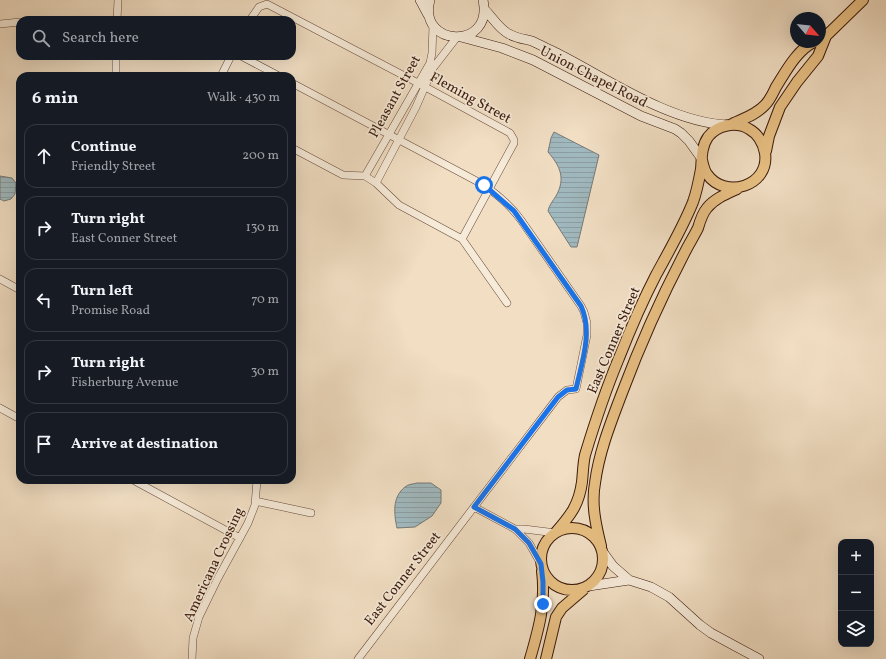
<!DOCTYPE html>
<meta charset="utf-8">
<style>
:root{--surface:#171b24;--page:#20242c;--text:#f1f3f6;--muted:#9ea1a6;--line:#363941}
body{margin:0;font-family:Vollkorn,serif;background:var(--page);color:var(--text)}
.controls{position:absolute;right:12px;bottom:12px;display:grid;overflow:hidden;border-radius:8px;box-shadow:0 4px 16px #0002}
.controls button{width:36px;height:36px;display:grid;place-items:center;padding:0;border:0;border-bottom:1px solid var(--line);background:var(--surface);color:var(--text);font:20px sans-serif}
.compass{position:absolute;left:790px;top:12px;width:36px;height:36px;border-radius:50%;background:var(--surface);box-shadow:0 4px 16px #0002;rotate:118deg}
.stop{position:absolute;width:12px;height:12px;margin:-9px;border:3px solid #1a73e8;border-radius:50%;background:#fff}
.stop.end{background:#1a73e8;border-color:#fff;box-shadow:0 1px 4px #0008}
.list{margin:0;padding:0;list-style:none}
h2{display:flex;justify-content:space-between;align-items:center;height:52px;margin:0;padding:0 16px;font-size:17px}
h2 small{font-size:13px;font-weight:400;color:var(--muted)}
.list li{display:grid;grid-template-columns:26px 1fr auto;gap:12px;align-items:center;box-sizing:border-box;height:64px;margin:0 8px 8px;padding:0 8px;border:1px solid var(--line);border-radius:12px}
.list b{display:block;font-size:15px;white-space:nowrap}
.list p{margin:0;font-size:13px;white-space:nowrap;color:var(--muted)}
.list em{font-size:13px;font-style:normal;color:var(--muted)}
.icon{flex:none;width:22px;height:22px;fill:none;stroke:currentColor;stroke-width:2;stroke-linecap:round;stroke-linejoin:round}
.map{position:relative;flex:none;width:886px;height:659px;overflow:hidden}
.search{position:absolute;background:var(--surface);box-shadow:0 4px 16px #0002;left:16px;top:16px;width:280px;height:44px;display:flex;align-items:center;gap:10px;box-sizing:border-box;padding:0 14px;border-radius:12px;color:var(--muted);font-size:15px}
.panel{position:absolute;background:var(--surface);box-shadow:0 4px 16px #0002;left:16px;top:72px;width:280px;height:412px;border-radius:12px}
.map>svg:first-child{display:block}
</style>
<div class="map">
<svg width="886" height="659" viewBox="0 0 886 659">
<defs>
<pattern id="water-rules" width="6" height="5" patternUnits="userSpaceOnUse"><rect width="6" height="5" fill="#a0b9bf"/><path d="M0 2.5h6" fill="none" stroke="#8b9ea3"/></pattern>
</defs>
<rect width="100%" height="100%" fill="#f1dec3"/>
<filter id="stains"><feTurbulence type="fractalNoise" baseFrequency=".005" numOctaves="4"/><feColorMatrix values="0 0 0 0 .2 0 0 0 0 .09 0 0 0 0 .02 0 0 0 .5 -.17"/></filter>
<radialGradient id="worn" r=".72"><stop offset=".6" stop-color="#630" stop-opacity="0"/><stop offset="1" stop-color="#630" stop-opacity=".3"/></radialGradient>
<!-- water -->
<path fill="url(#water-rules)" stroke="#777977" d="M 554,132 L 599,155 L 577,247 L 571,247 L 548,211 C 549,205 553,201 556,196 C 566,178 560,166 548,152 L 551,138 Z
M 0,176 L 12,178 L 16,183 L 15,194 L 11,199 L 4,201 L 0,199 Z
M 417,483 L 431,483 L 441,490 L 441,503 L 432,516 L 415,527 L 397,528 C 394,514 392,497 405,487 C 408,484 414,484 417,483 Z"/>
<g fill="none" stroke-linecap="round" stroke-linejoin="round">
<!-- street casing -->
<g stroke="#684a3a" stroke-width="8">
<path id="street" d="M 117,20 L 118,0
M 250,20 L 259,7 L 267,4 L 418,83 L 510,133 L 514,140 L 514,143 L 462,239
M 0,24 L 20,22
M 241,56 L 279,76
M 116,76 L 116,56
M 221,76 L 231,56
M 292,83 L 484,185 C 498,195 511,206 521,220 L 581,306 L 584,312 L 587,323 L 587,335 L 576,389 L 567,390 L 558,397 L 358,659
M 292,148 L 343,175 L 365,176 L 376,183 L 399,205 L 462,239 L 507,303
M 365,176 L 430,63 L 432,53 L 433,25
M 376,183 L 416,107 L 433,68 L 457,37
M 0,279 L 20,290
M 0,408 L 20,419
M 133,480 L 240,538
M 255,501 L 311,513
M 474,507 L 515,529 L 529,543 L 541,564
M 515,529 L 524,529 L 556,533
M 192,659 L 193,638 L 199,617 L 218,578 L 248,523 L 255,505 L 257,480"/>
</g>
<!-- secondary casing -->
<g stroke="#3a190c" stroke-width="10">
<path id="secondary" d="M 420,0 L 428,15
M 430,0 C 417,47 494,51 483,0
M 485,10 C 493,18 499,29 509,34 C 516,38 524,39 532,41 C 540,45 549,49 557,53 C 608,79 669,122 727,125
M 461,37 L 502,48 L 533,60 L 641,116 L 675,129 L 681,133 L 689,141 L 702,159
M 602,551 L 613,566 L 629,580
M 589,586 L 629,580 L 651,587 L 669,597 L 700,625 L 711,633 L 759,659"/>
</g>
<!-- primary casing -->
<g stroke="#3a190c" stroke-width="12">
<path id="primary" d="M 820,39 L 826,36 L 863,0
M 730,125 C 742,119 756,115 765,105 C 770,100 773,93 776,87 C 786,71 797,50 814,42
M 766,151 L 769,136 L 780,107 L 797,82 L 818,56 L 826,36
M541 559a31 31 0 1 1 62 0a31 31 0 1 1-62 0Z
M 556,532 C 570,516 579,505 582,482 C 583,473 583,464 585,455 C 595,422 606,389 619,358 C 630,330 642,302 656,275 C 669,251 683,227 693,202 C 697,191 699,180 701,169 C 702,159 701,147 708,137 C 717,125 736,121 749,129 C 758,134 763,143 765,153 C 770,186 725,200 707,174 C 704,170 703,164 702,160
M 601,546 C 596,526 591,504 595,483 C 599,452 611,422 622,393 C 640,345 661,298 685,252 C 689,244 694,236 698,228 C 700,221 702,214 707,208 C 714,199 726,194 737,189
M 530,659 C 539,628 546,603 542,571
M 546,659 L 556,617 L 562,608 L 583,590"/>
</g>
<!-- street -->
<use href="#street" stroke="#f6ead8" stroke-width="7"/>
<!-- secondary -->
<use href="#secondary" stroke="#f6ead8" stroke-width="9"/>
<!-- primary -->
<use href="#primary" stroke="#e8bf82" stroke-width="10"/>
</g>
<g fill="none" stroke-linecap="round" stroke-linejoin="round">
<!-- route -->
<path stroke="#1a73e8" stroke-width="5" d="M 484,185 L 514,211 L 581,306 C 593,332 582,362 576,389 L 567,390 L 558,397 L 474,507 L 515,529 L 529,543 L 541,564 L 543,582 L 543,604"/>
</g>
<g text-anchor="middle" stroke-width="3.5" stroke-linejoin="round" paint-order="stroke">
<!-- street labels -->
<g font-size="14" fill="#3a190c" stroke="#f6ead8">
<text transform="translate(594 76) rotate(27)" y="5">Union Chapel Road</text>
<text transform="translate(394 96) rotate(-61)" y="5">Pleasant Street</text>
<text transform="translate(471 97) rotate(29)" y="5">Fleming Street</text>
<text transform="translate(613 340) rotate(-67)" y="5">East Conner Street</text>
<text transform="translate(213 564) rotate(-65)" y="5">Americana Crossing</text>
<text transform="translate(402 578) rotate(-52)" y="5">East Conner Street</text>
</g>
</g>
<rect width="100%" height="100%" filter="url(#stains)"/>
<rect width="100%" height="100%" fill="url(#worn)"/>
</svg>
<div class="controls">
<button>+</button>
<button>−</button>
<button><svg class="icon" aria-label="layers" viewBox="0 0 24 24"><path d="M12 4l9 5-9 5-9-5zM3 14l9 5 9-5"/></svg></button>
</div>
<svg class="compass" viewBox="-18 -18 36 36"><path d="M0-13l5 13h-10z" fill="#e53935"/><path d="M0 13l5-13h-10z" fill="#9ea1a6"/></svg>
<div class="stop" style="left:484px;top:185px"></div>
<div class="stop end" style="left:543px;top:604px"></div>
<div class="search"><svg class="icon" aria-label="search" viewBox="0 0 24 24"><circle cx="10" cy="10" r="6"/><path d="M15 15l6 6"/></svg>Search here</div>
<section class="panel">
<h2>6 min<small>Walk · 430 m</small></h2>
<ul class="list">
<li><svg class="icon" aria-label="ahead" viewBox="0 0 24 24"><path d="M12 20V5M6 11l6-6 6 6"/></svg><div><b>Continue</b><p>Friendly Street</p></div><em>200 m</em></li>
<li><svg class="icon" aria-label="right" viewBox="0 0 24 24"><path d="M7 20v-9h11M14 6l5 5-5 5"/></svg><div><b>Turn right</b><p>East Conner Street</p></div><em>130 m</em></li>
<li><svg class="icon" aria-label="left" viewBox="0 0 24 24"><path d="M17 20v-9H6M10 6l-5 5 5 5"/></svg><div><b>Turn left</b><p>Promise Road</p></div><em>70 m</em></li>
<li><svg class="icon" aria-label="right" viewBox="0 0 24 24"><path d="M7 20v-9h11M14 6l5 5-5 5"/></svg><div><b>Turn right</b><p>Fisherburg Avenue</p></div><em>30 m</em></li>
<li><svg class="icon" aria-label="arrive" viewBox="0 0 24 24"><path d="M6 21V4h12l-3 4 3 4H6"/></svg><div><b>Arrive at destination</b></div></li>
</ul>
</section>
</div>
